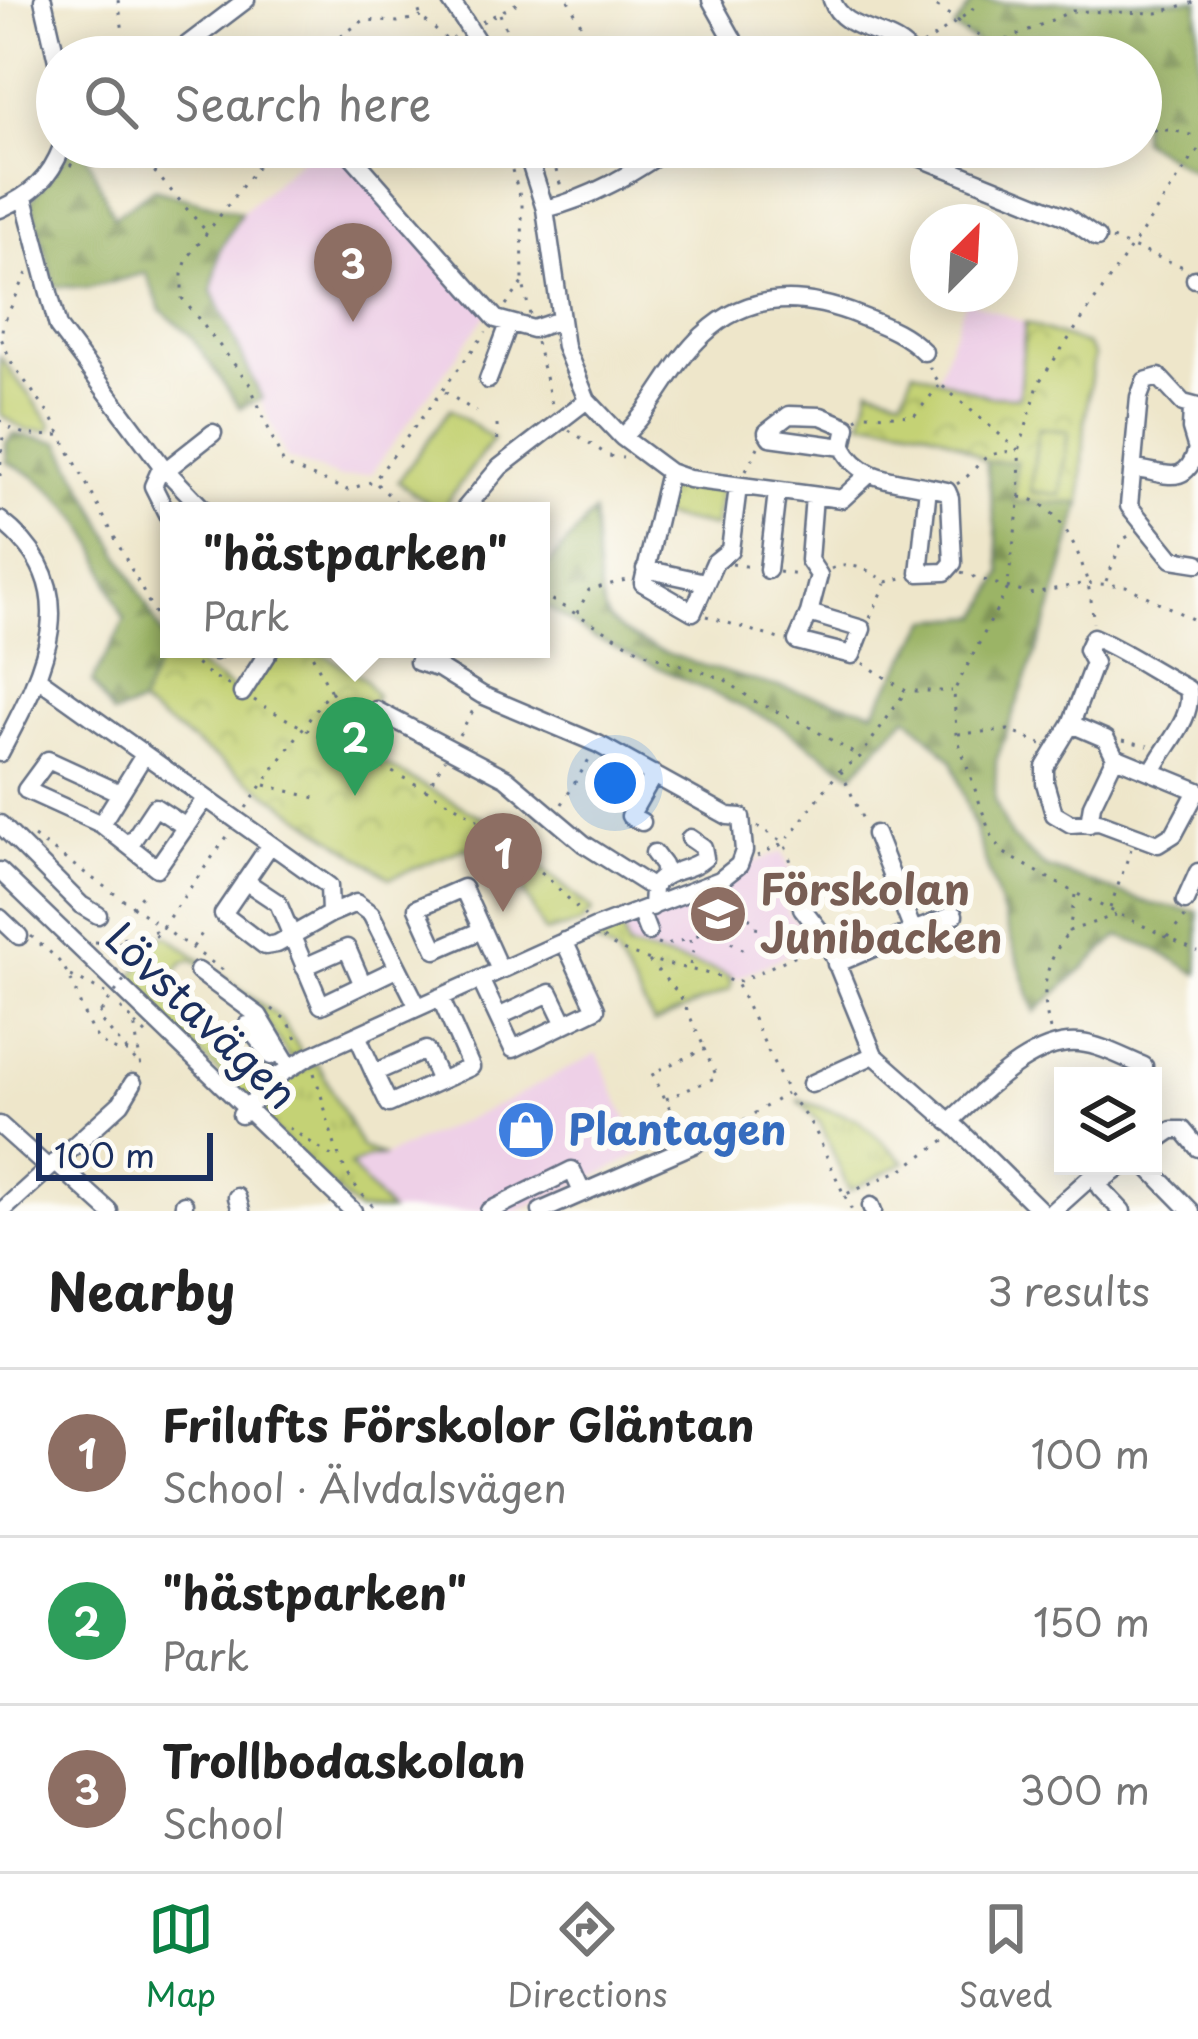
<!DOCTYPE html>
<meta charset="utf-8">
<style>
:root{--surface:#fff;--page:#f2f2f2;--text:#222;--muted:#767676;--line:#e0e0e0;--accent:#0b8043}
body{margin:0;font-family:"Playpen Sans",sans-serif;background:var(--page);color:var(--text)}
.controls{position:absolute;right:36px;bottom:36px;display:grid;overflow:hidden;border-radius:0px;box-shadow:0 6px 30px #0003}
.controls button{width:108px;height:108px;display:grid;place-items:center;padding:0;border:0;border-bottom:3px solid var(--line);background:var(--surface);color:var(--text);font:60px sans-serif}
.compass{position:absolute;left:910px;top:204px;width:108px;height:108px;border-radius:50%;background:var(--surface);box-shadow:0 6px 30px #0003;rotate:24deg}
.scale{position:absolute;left:36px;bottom:30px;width:177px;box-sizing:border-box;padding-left:12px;border:6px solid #1b2f5e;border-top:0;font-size:33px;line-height:42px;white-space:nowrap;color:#1b2f5e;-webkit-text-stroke:9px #fdfcf7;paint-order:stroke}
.you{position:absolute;left:615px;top:783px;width:42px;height:42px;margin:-30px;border:9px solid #fff;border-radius:50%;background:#1a73e8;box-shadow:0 0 0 18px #1a73e833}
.badge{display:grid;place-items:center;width:78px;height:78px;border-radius:50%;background:var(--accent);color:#fff;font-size:39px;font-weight:700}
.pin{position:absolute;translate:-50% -99px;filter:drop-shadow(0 3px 6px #0008)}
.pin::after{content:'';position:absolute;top:63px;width:42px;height:36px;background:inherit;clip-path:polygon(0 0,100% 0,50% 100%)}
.popup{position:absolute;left:160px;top:502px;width:390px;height:156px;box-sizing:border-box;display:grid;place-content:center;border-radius:0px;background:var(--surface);filter:drop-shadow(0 3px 9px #0005);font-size:39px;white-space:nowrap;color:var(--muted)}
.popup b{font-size:45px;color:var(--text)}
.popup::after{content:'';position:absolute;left:50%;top:100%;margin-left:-24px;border:24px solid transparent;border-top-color:var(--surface)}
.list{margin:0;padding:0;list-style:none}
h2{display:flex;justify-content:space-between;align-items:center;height:156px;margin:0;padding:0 48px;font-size:51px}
h2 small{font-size:39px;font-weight:400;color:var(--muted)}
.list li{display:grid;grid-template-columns:78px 1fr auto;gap:36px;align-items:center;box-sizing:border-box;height:168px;padding:0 48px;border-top:3px solid var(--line)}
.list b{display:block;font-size:45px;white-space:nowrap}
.list p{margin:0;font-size:39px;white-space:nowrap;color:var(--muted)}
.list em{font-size:39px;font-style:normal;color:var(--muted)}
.icon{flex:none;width:66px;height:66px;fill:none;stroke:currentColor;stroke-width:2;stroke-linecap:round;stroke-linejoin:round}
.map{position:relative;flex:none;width:1198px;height:1211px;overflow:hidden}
.search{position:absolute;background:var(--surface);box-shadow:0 6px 30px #0003;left:36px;right:36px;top:36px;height:132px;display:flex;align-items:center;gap:30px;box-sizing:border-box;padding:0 42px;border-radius:66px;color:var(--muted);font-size:45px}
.sheet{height:660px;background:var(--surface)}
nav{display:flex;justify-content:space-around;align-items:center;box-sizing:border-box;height:168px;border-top:3px solid var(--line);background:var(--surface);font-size:33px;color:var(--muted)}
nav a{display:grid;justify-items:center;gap:6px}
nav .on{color:var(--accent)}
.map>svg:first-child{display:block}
</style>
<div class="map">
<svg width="1198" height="1211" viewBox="0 0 1198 1211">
<defs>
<pattern id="grass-tufts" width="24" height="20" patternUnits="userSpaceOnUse" patternTransform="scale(3)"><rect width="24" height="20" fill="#c4d274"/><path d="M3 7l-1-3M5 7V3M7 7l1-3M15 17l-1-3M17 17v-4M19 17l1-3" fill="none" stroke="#a8b567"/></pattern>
<pattern id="forest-firs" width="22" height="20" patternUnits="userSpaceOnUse" patternTransform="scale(3)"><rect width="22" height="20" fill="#9bb466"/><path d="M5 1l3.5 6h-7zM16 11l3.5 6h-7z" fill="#7e9357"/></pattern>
<pattern id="park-crowns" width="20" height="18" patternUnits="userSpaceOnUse" patternTransform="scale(3)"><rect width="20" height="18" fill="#c4d274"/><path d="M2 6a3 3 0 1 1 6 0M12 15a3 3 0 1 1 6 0" fill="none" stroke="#a8b567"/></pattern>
</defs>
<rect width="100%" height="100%" fill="#fdfcf7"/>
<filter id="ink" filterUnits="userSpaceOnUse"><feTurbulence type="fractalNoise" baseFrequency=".00833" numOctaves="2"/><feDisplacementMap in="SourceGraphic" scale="24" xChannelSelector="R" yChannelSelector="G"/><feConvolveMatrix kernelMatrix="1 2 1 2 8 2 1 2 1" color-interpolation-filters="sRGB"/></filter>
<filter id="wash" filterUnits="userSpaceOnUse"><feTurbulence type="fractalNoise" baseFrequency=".004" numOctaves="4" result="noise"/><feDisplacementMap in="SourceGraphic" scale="48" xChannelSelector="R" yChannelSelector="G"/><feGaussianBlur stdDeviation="2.7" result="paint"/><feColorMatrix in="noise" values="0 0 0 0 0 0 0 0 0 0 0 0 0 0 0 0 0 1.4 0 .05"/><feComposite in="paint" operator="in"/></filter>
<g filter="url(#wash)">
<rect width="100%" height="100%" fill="#eee6ca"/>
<!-- built -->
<path fill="#eed0e7" d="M 315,147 L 337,147 L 489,311 L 371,474 L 341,478 L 286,458 L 212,291 L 220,250 L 241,213 Z
M 966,300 L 1025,323 L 1019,397 L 988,396 L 938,376 Z
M 782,852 L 801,892 L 790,897 L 787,913 L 819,940 L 738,978 L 628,948 L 621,925 L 740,875 L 751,863 Z
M 597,1053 L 642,1153 L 595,1177 L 517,1211 L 390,1211 L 349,1166 L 369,1157 L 384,1156 L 507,1101 Z"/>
<!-- grass -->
<path fill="url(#grass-tufts)" stroke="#708069" stroke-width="3" d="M 0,357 L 52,425 L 49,431 L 25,430 L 0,414 Z
M 669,477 L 720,490 L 715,527 L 660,516 Z
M 621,925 L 628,948 L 712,969 L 731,977 L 730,989 L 654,1023 L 616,955 L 590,939 Z
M 161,936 L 168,936 L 280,1018 L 300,1049 L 300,1053 L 290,1058 L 254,1004 L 193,960 L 184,962 L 157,992 L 249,1083 L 264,1068 L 271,1076 L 247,1099 L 127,984 Z
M 318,1064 L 362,1148 L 384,1156 L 369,1157 L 350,1166 L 390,1211 L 358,1211 L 258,1115 C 265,1090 295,1071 318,1064 Z
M 798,1100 L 857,1119 L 905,1162 L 849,1191 L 821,1124 Z"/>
<!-- forest -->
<path fill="url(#forest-firs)" stroke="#5b7262" stroke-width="3" d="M 974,0 L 1006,3 L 1198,0 L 1198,174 L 1141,140 L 1141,57 L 1001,57 L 954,29 Z
M 73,147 L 83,147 L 114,217 L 153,189 L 241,213 L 220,250 L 212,291 L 262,399 L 240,408 L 191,336 L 161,310 L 146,273 L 89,288 L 55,286 L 31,201 Z
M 13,434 L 60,442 L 167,644 L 140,705 L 113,715 L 92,682 L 125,620 C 110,594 106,565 92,539 C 75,508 40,475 7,462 L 6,443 Z
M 1006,459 L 1016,461 L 1015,502 L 1081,503 L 1051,611 L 996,761 L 995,801 L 1011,837 L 1045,867 L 1152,904 L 1198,912 L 1198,974 L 1157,950 L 1119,936 L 1035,1012 L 952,760 L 907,716 L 853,774 L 778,724 L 591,636 L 541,603 L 541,573 L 593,513 C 596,537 595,606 611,622 C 648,661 816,695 874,711 L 929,620 L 981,616 L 1002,573 L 986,462 Z"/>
<!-- park -->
<path fill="url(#park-crowns)" stroke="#708069" stroke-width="3" d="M 1025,323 L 1087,345 L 1094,356 L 1085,420 L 1081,503 L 1014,502 L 1016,461 L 986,462 C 947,431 912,422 862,422 L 870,387 L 902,397 L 914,370 L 988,396 L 1019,397 Z
M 168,640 L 169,649 L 178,649 L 204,671 L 241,693 L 273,649 L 315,649 L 365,679 L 376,696 L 353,747 L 483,818 L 593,911 L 580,924 L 545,933 L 517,879 L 465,848 L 390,878 L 140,705 Z"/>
<!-- garden -->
<path fill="#c4d274" stroke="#708069" stroke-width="3" d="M 450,409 L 493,439 L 440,511 L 398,482 Z
M 1038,428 L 1068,431 L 1061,495 L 1031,491 Z"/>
</g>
<g filter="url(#ink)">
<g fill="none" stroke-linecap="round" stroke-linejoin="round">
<!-- minor casing -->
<g stroke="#656f84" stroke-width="21">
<path id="minor" d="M 43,0 L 57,61
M 450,0 L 465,22
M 711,0 L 743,57
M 832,0 C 843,34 895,28 913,57
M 475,38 L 487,57
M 592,50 L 594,57
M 171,57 L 246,0
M 344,147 L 496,319 L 533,329 L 560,320
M 894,147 L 1067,217 L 1097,238
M 24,198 L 58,327 L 162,466 L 205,511
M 0,209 C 31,195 50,179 62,147
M 545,209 C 592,198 631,174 671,147
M 1195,279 L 1198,279
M 488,380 L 509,324
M 587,400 L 622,437 C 655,408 671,364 703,335 C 750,290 805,294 860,316 C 885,326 905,333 924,352
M 1198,407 L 1183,403 L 1159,377 L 1145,381 L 1139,397 L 1129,506 L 1172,559 L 1198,563
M 622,437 L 669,472 L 689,479 L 842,499 L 868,475
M 843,447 L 847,427 L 821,416 L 789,415 L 767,432 L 770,437 L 843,447 C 860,481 895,480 928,487 L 919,573 L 945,572 L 953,563 L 950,498 L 947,491 L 928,487
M 162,466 L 153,486 L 169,518
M 1133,469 C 1161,470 1185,491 1197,449 L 1191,429 L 1192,408
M 166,470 L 213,433
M 669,472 L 643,583 L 693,612 L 715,562 L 730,550 L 738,487
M 463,511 L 500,467 L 587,400 L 565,347 L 545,209 L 525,147
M 0,520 C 90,589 42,673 0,753
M 645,569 L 705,582
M 768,570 L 777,492
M 809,613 L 862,629 L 852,655 L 797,641 Z
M 809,613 L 819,575 L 809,560 L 814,496
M 215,651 L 216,649
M 39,679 L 329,886 L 330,914 L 356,903 L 371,914 L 418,1007
M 242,693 L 270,649
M 376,710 L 506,778 L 584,844 L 653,888 L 652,907
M 1071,724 L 1106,739 L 1115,757 L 1092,805 L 1089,824
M 1115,757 L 1198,791
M 1152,772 C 1163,747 1195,719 1188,689 C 1155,672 1127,652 1093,637 L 1087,650 L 1094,663 L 1071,724 L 1045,767 L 1045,783 L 1054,814 L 1071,824 L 1099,822 L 1158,844 L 1174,834 L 1197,791
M 120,793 L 48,760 L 26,790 L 101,824 L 157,868 L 205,799
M 642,822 L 630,816 L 654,774
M 0,824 L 81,905 L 98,915
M 101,824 L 144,755
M 270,845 L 223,914 L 265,946 L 277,944 L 330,914
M 129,846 L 155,807 L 186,827
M 654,853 L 663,865 L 665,874
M 0,871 L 353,1211
M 245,881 L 278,903 L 321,1005 L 398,968
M 653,888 C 664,868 688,873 705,858 L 703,847 L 690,838
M 1185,901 L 1198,872
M 802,908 L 827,940 L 874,1055 L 959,1130 L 1041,1211
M 640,911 L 648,932
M 0,918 L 19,936
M 482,930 L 436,950 L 417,908 L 463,888 L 500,970
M 913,931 L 954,915
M 836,964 L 913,931 L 875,834
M 304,967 L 347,948 L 363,985
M 198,971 L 259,1016 L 289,1066
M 480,979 L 513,1049 L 596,1009 L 564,941
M 498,1017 L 550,993 L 565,1024
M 247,1025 L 271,1056
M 357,1035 L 374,1073 L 426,1050 L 440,1081
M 374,1073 L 389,1104 L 471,1067 L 440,997
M 811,1084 L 874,1055
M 241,1115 L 274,1078 L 308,1057 L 594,928 L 720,880 L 739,865 L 744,851 L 741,817 L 728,816 L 598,744 L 482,695 L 440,669 L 418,662
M 949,1122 C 982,1093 1032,1038 1080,1043 C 1101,1045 1124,1058 1144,1066
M 0,1125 L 48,1168
M 1153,1143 L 1172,1130 L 1183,1130 L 1198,1148
M 55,1162 L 109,1211
M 1122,1166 L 1101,1181 L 1100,1188 L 1122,1211
M 1147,1166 L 1191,1211
M 237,1197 L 241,1211
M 871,1206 L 873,1211
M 2,1211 L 121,1103 L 133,1083
M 183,1211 L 184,1204
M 489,1211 L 572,1170 L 582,1192
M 541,1211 L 697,1143
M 1053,1211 L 1103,1166"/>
</g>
<!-- path -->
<path stroke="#656f84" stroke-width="3" stroke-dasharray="3 9" stroke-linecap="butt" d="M 118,0 L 127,57
M 415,0 L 421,17 L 449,42 L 458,35
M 568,0 L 587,35
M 927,0 L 1012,57
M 500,14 L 517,57
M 482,22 L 523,0
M 450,43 L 459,57
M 923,45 L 971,11 L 978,0
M 995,45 L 1072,11 L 1157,13 L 1198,1
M 311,57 L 364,20 L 398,22 L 421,17
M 1141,130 L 1172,130 L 1198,137
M 128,147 L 147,163 L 207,232
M 272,147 L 187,259 L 182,274 L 182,298 L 249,383 L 284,465 L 347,490 L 374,481 L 486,332
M 505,147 L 522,203 L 523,283 L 530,315
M 549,147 L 561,187
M 1198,150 L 1039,382 L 1019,451 L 1020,497 L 1007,590 L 954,691 L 956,734 L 990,833 L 1004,853 L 1075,893 L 1198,952
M 70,166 L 87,147
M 1112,239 L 1186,268
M 27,273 L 3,324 L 1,338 L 12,363 L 53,420 L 169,641
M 506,305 L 523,283
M 536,342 L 553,408
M 929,367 L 940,384 L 1018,450
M 445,392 L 476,412
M 856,419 L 866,414 L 914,416 L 939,386
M 0,420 C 17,437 37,436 60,435
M 497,425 L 498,447
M 569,430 L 609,456 L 623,458
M 746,471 L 758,447
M 0,476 L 2,442 L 8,430
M 377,484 L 406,511
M 957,484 C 984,467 974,452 1018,451
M 1020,497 C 1068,502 1093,581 1093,623
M 732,564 L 752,567
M 831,569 C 851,560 871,571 887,582 L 906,577
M 779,572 L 799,575
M 961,573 L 1029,594 L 1086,583 L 1126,586 L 1198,622
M 1106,581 L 1123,539 L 1133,534
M 541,594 L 645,653 L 724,679 L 754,701 L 806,725 L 860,757
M 577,613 L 589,590 L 630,579
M 706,616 L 782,640
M 870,618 L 886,584
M 178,649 L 204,671 L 230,686
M 863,663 L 906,691 L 952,691
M 331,691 C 345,711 353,724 344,748
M 254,700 C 328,746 411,775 482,823 C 519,849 555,884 585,916
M 350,734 L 360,729 L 365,721
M 958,734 L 1008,730 L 1041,744
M 459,735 L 475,707
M 1123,740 L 1148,746
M 333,762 L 340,748
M 841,771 L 864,822
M 265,785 L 315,798
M 426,791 L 445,759
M 562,804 L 591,756
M 246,808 L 330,690 L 309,649
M 757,826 L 784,843 L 803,894
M 34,837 L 227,973
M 521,855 L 542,831
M 757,856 L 784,843 L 840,770 L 860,757 L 906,691
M 1075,895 L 1069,931 L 1116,915
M 737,896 L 755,927 L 760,928
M 1110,908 L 1131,849
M 722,923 L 730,921 L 736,894 L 733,886
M 31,936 C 43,947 58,957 66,971 C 84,1000 85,1052 128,1052
M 1168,937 L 1185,917
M 603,938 C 633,964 697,966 736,983 L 788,1093 L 814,1128 L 844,1195 L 901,1170 L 948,1138
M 124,939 L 122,918 L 144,892
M 95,942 L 118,943 L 161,929
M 657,944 L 663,946 L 687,939
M 193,947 L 203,932
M 649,961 L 680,995 L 704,1047
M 690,965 L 694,947 L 689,939 L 721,924 L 729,941 L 748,952
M 134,966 L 231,831
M 71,976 L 105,993
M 738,982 L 816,946
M 121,1008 L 134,1022 L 141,1068
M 272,1009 L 288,1021 L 299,1042
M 101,1012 L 98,1017 L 140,1066
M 135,1024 L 151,1039
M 1050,1030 C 1040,988 1044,965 1069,931
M 314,1073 C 334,1130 330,1166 378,1211
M 666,1099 L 717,1077 L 704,1049 L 652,1073 L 683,1134
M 289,1128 L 336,1159
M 713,1139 L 786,1094
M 845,1196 L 852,1211"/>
<!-- minor -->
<use href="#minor" stroke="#fff" stroke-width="16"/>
<!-- minor-bridge casing -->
<g stroke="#656f84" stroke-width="21" stroke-linecap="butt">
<path id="minor-bridge" d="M 465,22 L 475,38"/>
</g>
<!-- path-bridge -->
<path stroke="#656f84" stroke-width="3" stroke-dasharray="3 9" stroke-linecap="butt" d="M 101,1012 L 134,966"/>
<!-- minor-bridge -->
<use href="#minor-bridge" stroke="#fff" stroke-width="16"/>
</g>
</g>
<!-- icons -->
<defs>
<g id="school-disc" transform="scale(3)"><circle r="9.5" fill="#8d6e63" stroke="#fdfcf7"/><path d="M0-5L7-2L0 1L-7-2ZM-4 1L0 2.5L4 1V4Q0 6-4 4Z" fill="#fff"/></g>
<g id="shop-disc" transform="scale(3)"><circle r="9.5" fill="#3f7fe0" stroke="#fdfcf7"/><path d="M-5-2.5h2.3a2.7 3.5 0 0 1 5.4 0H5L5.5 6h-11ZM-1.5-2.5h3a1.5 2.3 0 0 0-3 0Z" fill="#fff"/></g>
</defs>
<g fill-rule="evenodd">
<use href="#school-disc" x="718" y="914"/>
<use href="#shop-disc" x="526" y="1130"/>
</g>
<g text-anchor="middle" stroke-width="12" stroke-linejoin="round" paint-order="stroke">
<!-- education labels -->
<g font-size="42" font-weight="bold" fill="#785e54" stroke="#fdfcf7" text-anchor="start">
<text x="760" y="905">Förskolan<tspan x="760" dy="48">Junibacken</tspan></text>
</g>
<!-- street labels -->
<g font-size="42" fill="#1b2f5e" stroke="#fdfcf7">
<text transform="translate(201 1016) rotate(44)" y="15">Lövstavägen</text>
</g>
<!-- shop labels -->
<g font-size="42" font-weight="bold" fill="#366cbe" stroke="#fdfcf7" text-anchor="start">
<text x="568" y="1145">Plantagen</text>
</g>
</g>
</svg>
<div class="controls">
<button><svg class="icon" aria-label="layers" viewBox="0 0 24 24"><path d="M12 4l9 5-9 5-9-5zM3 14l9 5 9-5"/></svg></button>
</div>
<svg class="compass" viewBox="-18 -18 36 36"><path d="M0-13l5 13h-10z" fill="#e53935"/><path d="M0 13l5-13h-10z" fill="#767676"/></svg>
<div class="scale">100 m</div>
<div class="you"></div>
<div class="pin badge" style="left:503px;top:912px;background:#8d6e63">1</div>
<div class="pin badge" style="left:355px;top:796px;background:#2e9e5b">2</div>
<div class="popup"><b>&quot;hästparken&quot;</b>Park</div>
<div class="pin badge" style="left:353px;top:322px;background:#8d6e63">3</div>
<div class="search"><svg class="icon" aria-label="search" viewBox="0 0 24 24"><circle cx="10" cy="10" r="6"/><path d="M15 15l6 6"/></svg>Search here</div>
</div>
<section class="sheet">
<h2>Nearby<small>3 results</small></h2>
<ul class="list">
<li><span class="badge" style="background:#8d6e63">1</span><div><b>Frilufts Förskolor Gläntan</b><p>School · Älvdalsvägen</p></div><em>100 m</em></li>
<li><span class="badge" style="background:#2e9e5b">2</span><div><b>&quot;hästparken&quot;</b><p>Park</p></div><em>150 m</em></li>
<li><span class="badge" style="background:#8d6e63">3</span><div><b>Trollbodaskolan</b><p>School</p></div><em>300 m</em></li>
</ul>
</section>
<nav>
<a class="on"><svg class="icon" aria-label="map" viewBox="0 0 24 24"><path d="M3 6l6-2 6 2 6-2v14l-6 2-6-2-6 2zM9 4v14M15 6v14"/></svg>Map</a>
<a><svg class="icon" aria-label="directions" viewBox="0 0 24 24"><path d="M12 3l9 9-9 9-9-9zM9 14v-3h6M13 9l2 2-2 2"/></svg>Directions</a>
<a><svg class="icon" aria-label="saved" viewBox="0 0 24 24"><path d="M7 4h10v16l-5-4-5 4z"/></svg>Saved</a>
</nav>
